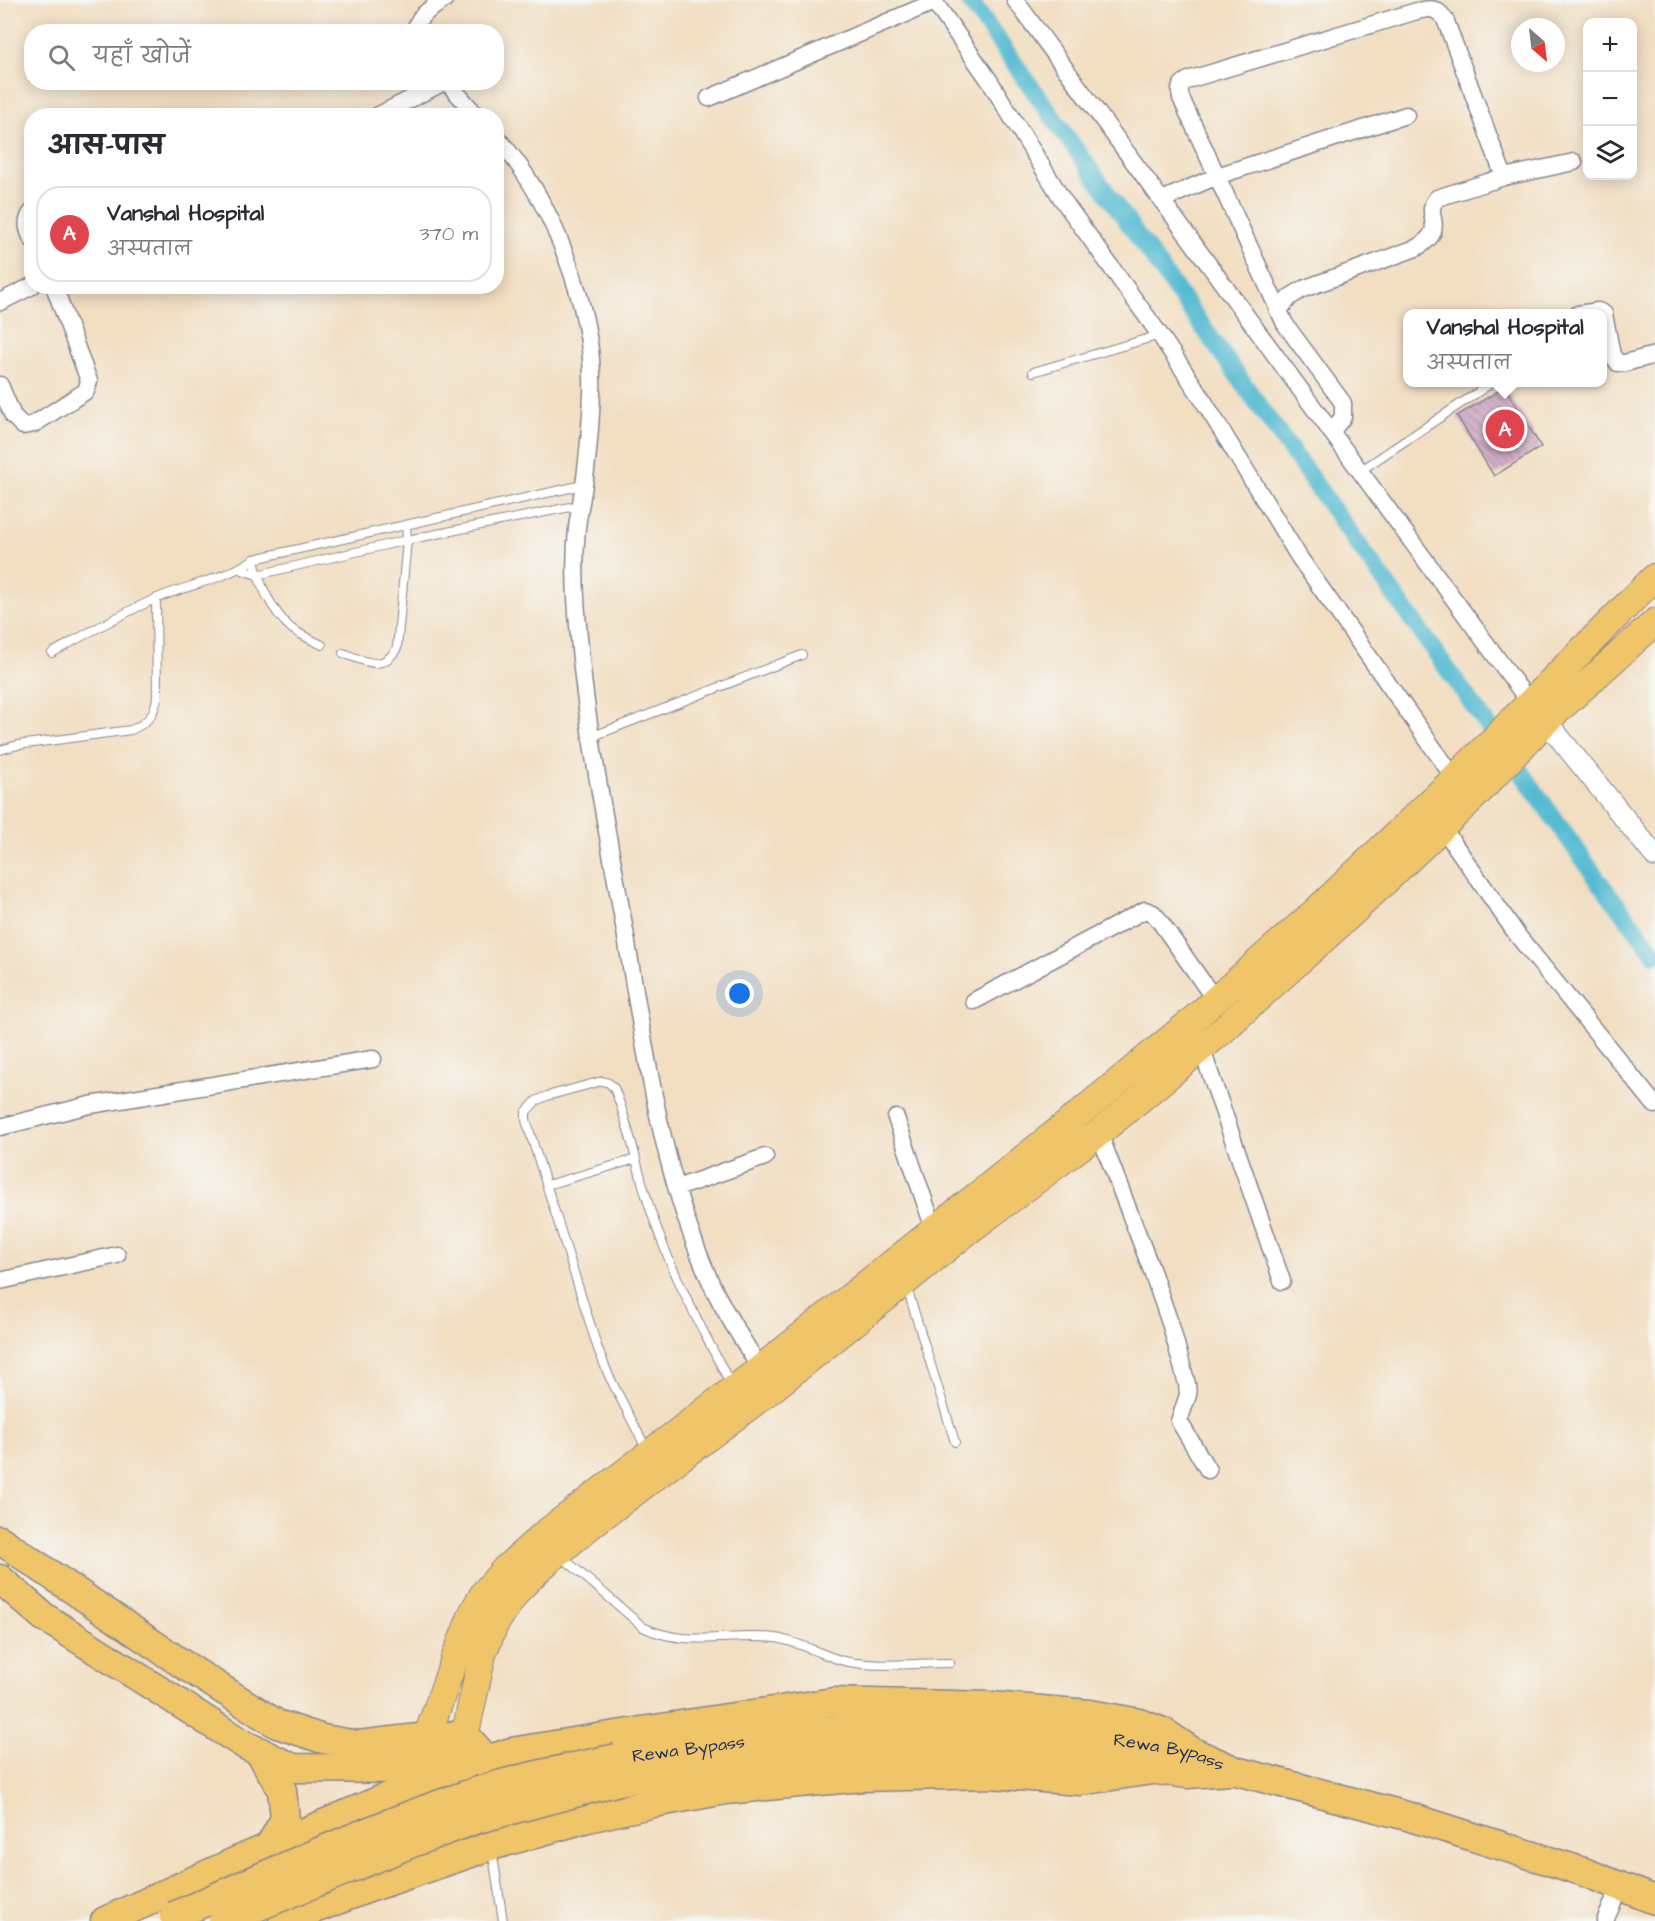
<!DOCTYPE html>
<html lang="hi">
<meta charset="utf-8">
<style>
:root{--surface:#fff;--page:#f2f2f3;--text:#2b2b33;--muted:#7c7c81;--line:#e1e1e2;--accent:#c8321e}
body{margin:0;font-family:"Architects Daughter","Playpen Sans Deva",sans-serif;background:var(--page);color:var(--text)}
.controls{position:absolute;right:18px;top:18px;display:grid;overflow:hidden;border-radius:12px;box-shadow:0 3px 15px #0003}
.controls button{width:54px;height:54px;display:grid;place-items:center;padding:0;border:0;border-bottom:2px solid var(--line);background:var(--surface);color:var(--text);font:30px sans-serif}
.compass{position:absolute;left:1511px;top:18px;width:54px;height:54px;border-radius:50%;background:var(--surface);box-shadow:0 3px 15px #0003;rotate:152deg}
.you{position:absolute;left:740px;top:994px;width:21px;height:21px;margin:-15px;border:4px solid #fff;border-radius:50%;background:#1a73e8;box-shadow:0 0 0 9px #1a73e833}
.badge{display:grid;place-items:center;width:39px;height:39px;border-radius:50%;background:var(--accent);color:#fff;font-size:20px;font-weight:700}
.pin{position:absolute;translate:-50% -50%;border:3px solid #fff;box-shadow:0 2px 6px #0006}
.popup{position:absolute;left:1403px;top:309px;width:204px;height:78px;box-sizing:border-box;display:grid;place-content:center;border-radius:12px;background:var(--surface);filter:drop-shadow(0 2px 4px #0005);font-size:20px;white-space:nowrap;color:var(--muted)}
.popup b{font-size:22px;color:var(--text)}
.popup::after{content:'';position:absolute;left:50%;top:100%;margin-left:-12px;border:12px solid transparent;border-top-color:var(--surface)}
.list{margin:0;padding:0;list-style:none}
h2{display:flex;justify-content:space-between;align-items:center;height:78px;margin:0;padding:0 24px;font-size:26px}
h2 small{font-size:20px;font-weight:400;color:var(--muted)}
.list li{display:grid;grid-template-columns:39px 1fr auto;gap:18px;align-items:center;box-sizing:border-box;height:96px;margin:0 12px 12px;padding:0 12px;border:2px solid var(--line);border-radius:24px}
.list b{display:block;font-size:22px;white-space:nowrap}
.list p{margin:0;font-size:20px;white-space:nowrap;color:var(--muted)}
.list em{font-size:20px;font-style:normal;color:var(--muted)}
.icon{flex:none;width:33px;height:33px;fill:none;stroke:currentColor;stroke-width:2;stroke-linecap:round;stroke-linejoin:round}
.map{position:relative;flex:none;width:1655px;height:1921px;overflow:hidden}
.search{position:absolute;background:var(--surface);box-shadow:0 3px 15px #0003;left:24px;top:24px;width:480px;height:66px;display:flex;align-items:center;gap:15px;box-sizing:border-box;padding:0 21px;border-radius:24px;color:var(--muted);font-size:22px}
.panel{position:absolute;background:var(--surface);box-shadow:0 3px 15px #0003;left:24px;top:108px;width:480px;height:186px;border-radius:24px}
.map>svg:first-child{display:block}
</style>
<div class="map">
<svg width="1655" height="1921" viewBox="0 0 1655 1921">
<defs>
<pattern id="building-back-hatch" width="6" height="6" patternUnits="userSpaceOnUse" patternTransform="scale(1.5)"><rect width="6" height="6" fill="#cea6c3"/><path d="M-1 5l2 2M0 0l6 6M5-1l2 2" fill="none" stroke="#a688a2"/></pattern>
</defs>
<rect width="100%" height="100%" fill="#f6f6f2"/>
<filter id="ink" filterUnits="userSpaceOnUse"><feTurbulence type="fractalNoise" baseFrequency=".0167" numOctaves="2"/><feDisplacementMap in="SourceGraphic" scale="12" xChannelSelector="R" yChannelSelector="G"/><feConvolveMatrix kernelMatrix="1 2 1 2 8 2 1 2 1" color-interpolation-filters="sRGB"/></filter>
<filter id="wash" filterUnits="userSpaceOnUse"><feTurbulence type="fractalNoise" baseFrequency=".008" numOctaves="4" result="noise"/><feDisplacementMap in="SourceGraphic" scale="24" xChannelSelector="R" yChannelSelector="G"/><feGaussianBlur stdDeviation="1.35" result="paint"/><feColorMatrix in="noise" values="0 0 0 0 0 0 0 0 0 0 0 0 0 0 0 0 0 1.4 0 .05"/><feComposite in="paint" operator="in"/></filter>
<g filter="url(#wash)">
<rect width="100%" height="100%" fill="#f2dec1"/>
<g fill="none" stroke-linecap="round" stroke-linejoin="round">
<!-- canal -->
<path stroke="#54bbd2" stroke-width="18" d="M 969,0 L 1601,884 L 1655,954"/>
</g>
<g id="blocks">
<!-- building -->
<path fill="url(#building-back-hatch)" d="M 1505,387 L 1541,447 L 1494,476 L 1457,416 Z"/>
</g>
</g>
<g filter="url(#ink)">
<use href="#blocks" fill-opacity="0" stroke="#868690" stroke-width="1.5"/>
<g fill="none" stroke-linecap="round" stroke-linejoin="round">
<!-- service casing -->
<g stroke="#868690" stroke-width="10">
<path id="service" d="M 1033,372 L 1160,335
M 1360,471 L 1493,382
M 254,559 C 258,583 273,613 292,629 C 301,635 312,640 322,645
M 240,569 L 257,575 L 407,540 L 580,505
M 52,653 C 86,634 119,615 155,599 C 187,585 226,579 254,559 L 583,485
M 343,653 C 365,661 382,673 397,648 L 407,540 L 406,525
M 591,737 L 802,655
M 0,750 L 18,745 L 131,730 C 147,723 154,716 157,698 L 156,599
M 547,1185 L 636,1159
M 906,1285 L 955,1442
M 647,1450 L 609,1376 L 598,1349 L 526,1120 L 526,1112 L 536,1101 L 547,1096 L 602,1081 L 609,1083 L 614,1088 C 632,1131 638,1177 654,1220 C 674,1279 704,1332 732,1387
M 561,1556 L 643,1627 C 684,1648 731,1633 775,1638 C 798,1641 821,1655 844,1661 C 876,1668 917,1663 950,1663
M 492,1849 L 503,1921"/>
</g>
<!-- minor casing -->
<g stroke="#868690" stroke-width="19">
<path id="minor" d="M 933,0 L 989,80 L 1062,199 L 1160,335 L 1198,392 L 1299,557 L 1455,779
M 1015,0 L 1535,710
M 415,32 C 417,15 432,8 444,0
M 447,82 L 477,116
M 709,98 L 934,2
M 377,116 L 444,82
M 496,137 C 552,197 595,311 592,393 C 591,418 589,445 586,470 C 584,490 579,509 577,528 C 574,560 575,593 578,625 C 585,723 605,818 622,914 C 644,1039 659,1169 712,1285 C 726,1316 747,1346 764,1375
M 1162,200 L 1217,176 L 1406,115
M 32,212 C 25,221 27,229 32,239
M 0,302 L 32,286
M 1278,311 L 1290,297 L 1303,289 L 1416,248 C 1451,227 1421,217 1437,198 L 1504,177 L 1574,162
M 1578,314 L 1598,311 L 1604,314 L 1612,355 L 1618,363 L 1625,363 L 1655,355
M 0,385 L 13,416 L 23,426 L 34,424 L 86,391 L 89,381 L 54,286
M 1331,432 L 1343,417 L 1343,403 L 1285,324 L 1181,98 C 1178,87 1181,83 1191,79 L 1417,11 C 1430,8 1436,7 1445,19 L 1504,177
M 1442,827 L 1518,936 L 1655,1105
M 974,1001 L 1145,910 L 1153,913 L 1159,920 L 1215,1000
M 1197,1041 L 1201,1047 L 1282,1281
M 896,1118 L 934,1229
M 0,1127 L 90,1105 L 373,1059
M 1099,1133 L 1152,1271 L 1171,1326 L 1187,1384 L 1188,1395 L 1179,1421 L 1208,1470
M 677,1188 L 765,1157
M 0,1281 L 117,1255
M 1605,1921 L 1620,1886"/>
</g>
<!-- tertiary casing -->
<g stroke="#868690" stroke-width="23">
<path id="tertiary" d="M 1546,721 L 1655,856"/>
</g>
<!-- primary casing -->
<g stroke="#868690" stroke-width="29">
<path id="primary" d="M 403,1769 L 427,1737 L 453,1663 L 474,1610 L 484,1593 L 505,1569 L 543,1535 L 760,1369 L 1068,1123 L 1187,1025 L 1317,910 L 1448,785 L 1655,577
M 427,1773 L 465,1735 L 483,1652 L 495,1624 L 518,1590 L 539,1569 L 595,1522 L 772,1389 L 967,1232 L 1099,1133 L 1223,1030 L 1351,914 L 1477,794 L 1546,721 L 1655,622"/>
</g>
<!-- trunk casing -->
<g stroke="#868690" stroke-width="31">
<g id="trunk">
<path d="M 0,1540 L 181,1663 L 277,1724 L 323,1739 L 358,1745 L 427,1737 L 465,1735 L 487,1760 L 492,1775"/>
<path d="M 0,1579 L 44,1617 L 245,1745 L 293,1768 L 403,1769 L 427,1773 L 434,1777 L 436,1781"/>
<path d="M 259,1751 L 282,1790 L 285,1819 L 269,1847"/>
<path id="s1" d="M 617,1758 L 821,1731 L 908,1726 L 984,1728 L 1068,1734 L 1128,1741 L 1193,1752 L 1236,1771 L 1407,1816 L 1584,1872 L 1655,1900"/>
<path d="M 619,1781 L 812,1755 L 900,1753 L 981,1752 L 1071,1759 L 1187,1774 L 1231,1771"/>
<path d="M 105,1921 L 232,1863 L 434,1777 L 511,1752 L 635,1732 L 833,1702 L 992,1706 L 1090,1714 L 1140,1723 L 1165,1733 L 1193,1752"/>
<path d="M 283,1921 L 366,1889 L 491,1846 L 584,1819 L 654,1803 L 726,1790 L 863,1777 L 991,1774 L 1080,1781 L 1158,1769"/>
</g>
</g>
<!-- service -->
<use href="#service" stroke="#fff" stroke-width="8"/>
<!-- minor -->
<use href="#minor" stroke="#fff" stroke-width="16"/>
<!-- tertiary -->
<use href="#tertiary" stroke="#fff" stroke-width="21"/>
<!-- primary -->
<use href="#primary" stroke="#f0c469" stroke-width="27"/>
<!-- trunk -->
<use href="#trunk" stroke="#f0c469" stroke-width="28"/>
<!-- trunk-bridge casing -->
<g stroke="#868690" stroke-width="31" stroke-linecap="butt">
<path id="trunk-bridge" d="M 174,1916 C 270,1873 366,1829 466,1795 C 515,1778 566,1769 617,1758
M 223,1921 L 412,1843 L 474,1820 L 619,1781"/>
</g>
<!-- trunk-bridge -->
<use href="#trunk-bridge" stroke="#f0c469" stroke-width="28"/>
</g>
</g>
<g text-anchor="middle" stroke-width="4.5" stroke-linejoin="round" paint-order="stroke">
<!-- street labels -->
<g font-size="18" fill="#1b2f5e" stroke="#f6f6f2">
<text dy="6" stroke="none"><textPath href="#s1" startOffset="72">Rewa Bypass</textPath></text>
<text dy="6" stroke="none"><textPath href="#s1" startOffset="556">Rewa Bypass</textPath></text>
</g>
</g>
</svg>
<div class="controls">
<button>+</button>
<button>−</button>
<button><svg class="icon" aria-label="layers" viewBox="0 0 24 24"><path d="M12 4l9 5-9 5-9-5zM3 14l9 5 9-5"/></svg></button>
</div>
<svg class="compass" viewBox="-18 -18 36 36"><path d="M0-13l5 13h-10z" fill="#e53935"/><path d="M0 13l5-13h-10z" fill="#7c7c81"/></svg>
<div class="you"></div>
<div class="pin badge" style="left:1505px;top:429px;background:#e0444e">A</div>
<div class="popup"><b>Vanshal Hospital</b>अस्पताल</div>
<div class="search"><svg class="icon" aria-label="search" viewBox="0 0 24 24"><circle cx="10" cy="10" r="6"/><path d="M15 15l6 6"/></svg>यहाँ खोजें</div>
<section class="panel">
<h2>आस-पास<small></small></h2>
<ul class="list">
<li><span class="badge" style="background:#e0444e">A</span><div><b>Vanshal Hospital</b><p>अस्पताल</p></div><em>370 m</em></li>
</ul>
</section>
</div>
